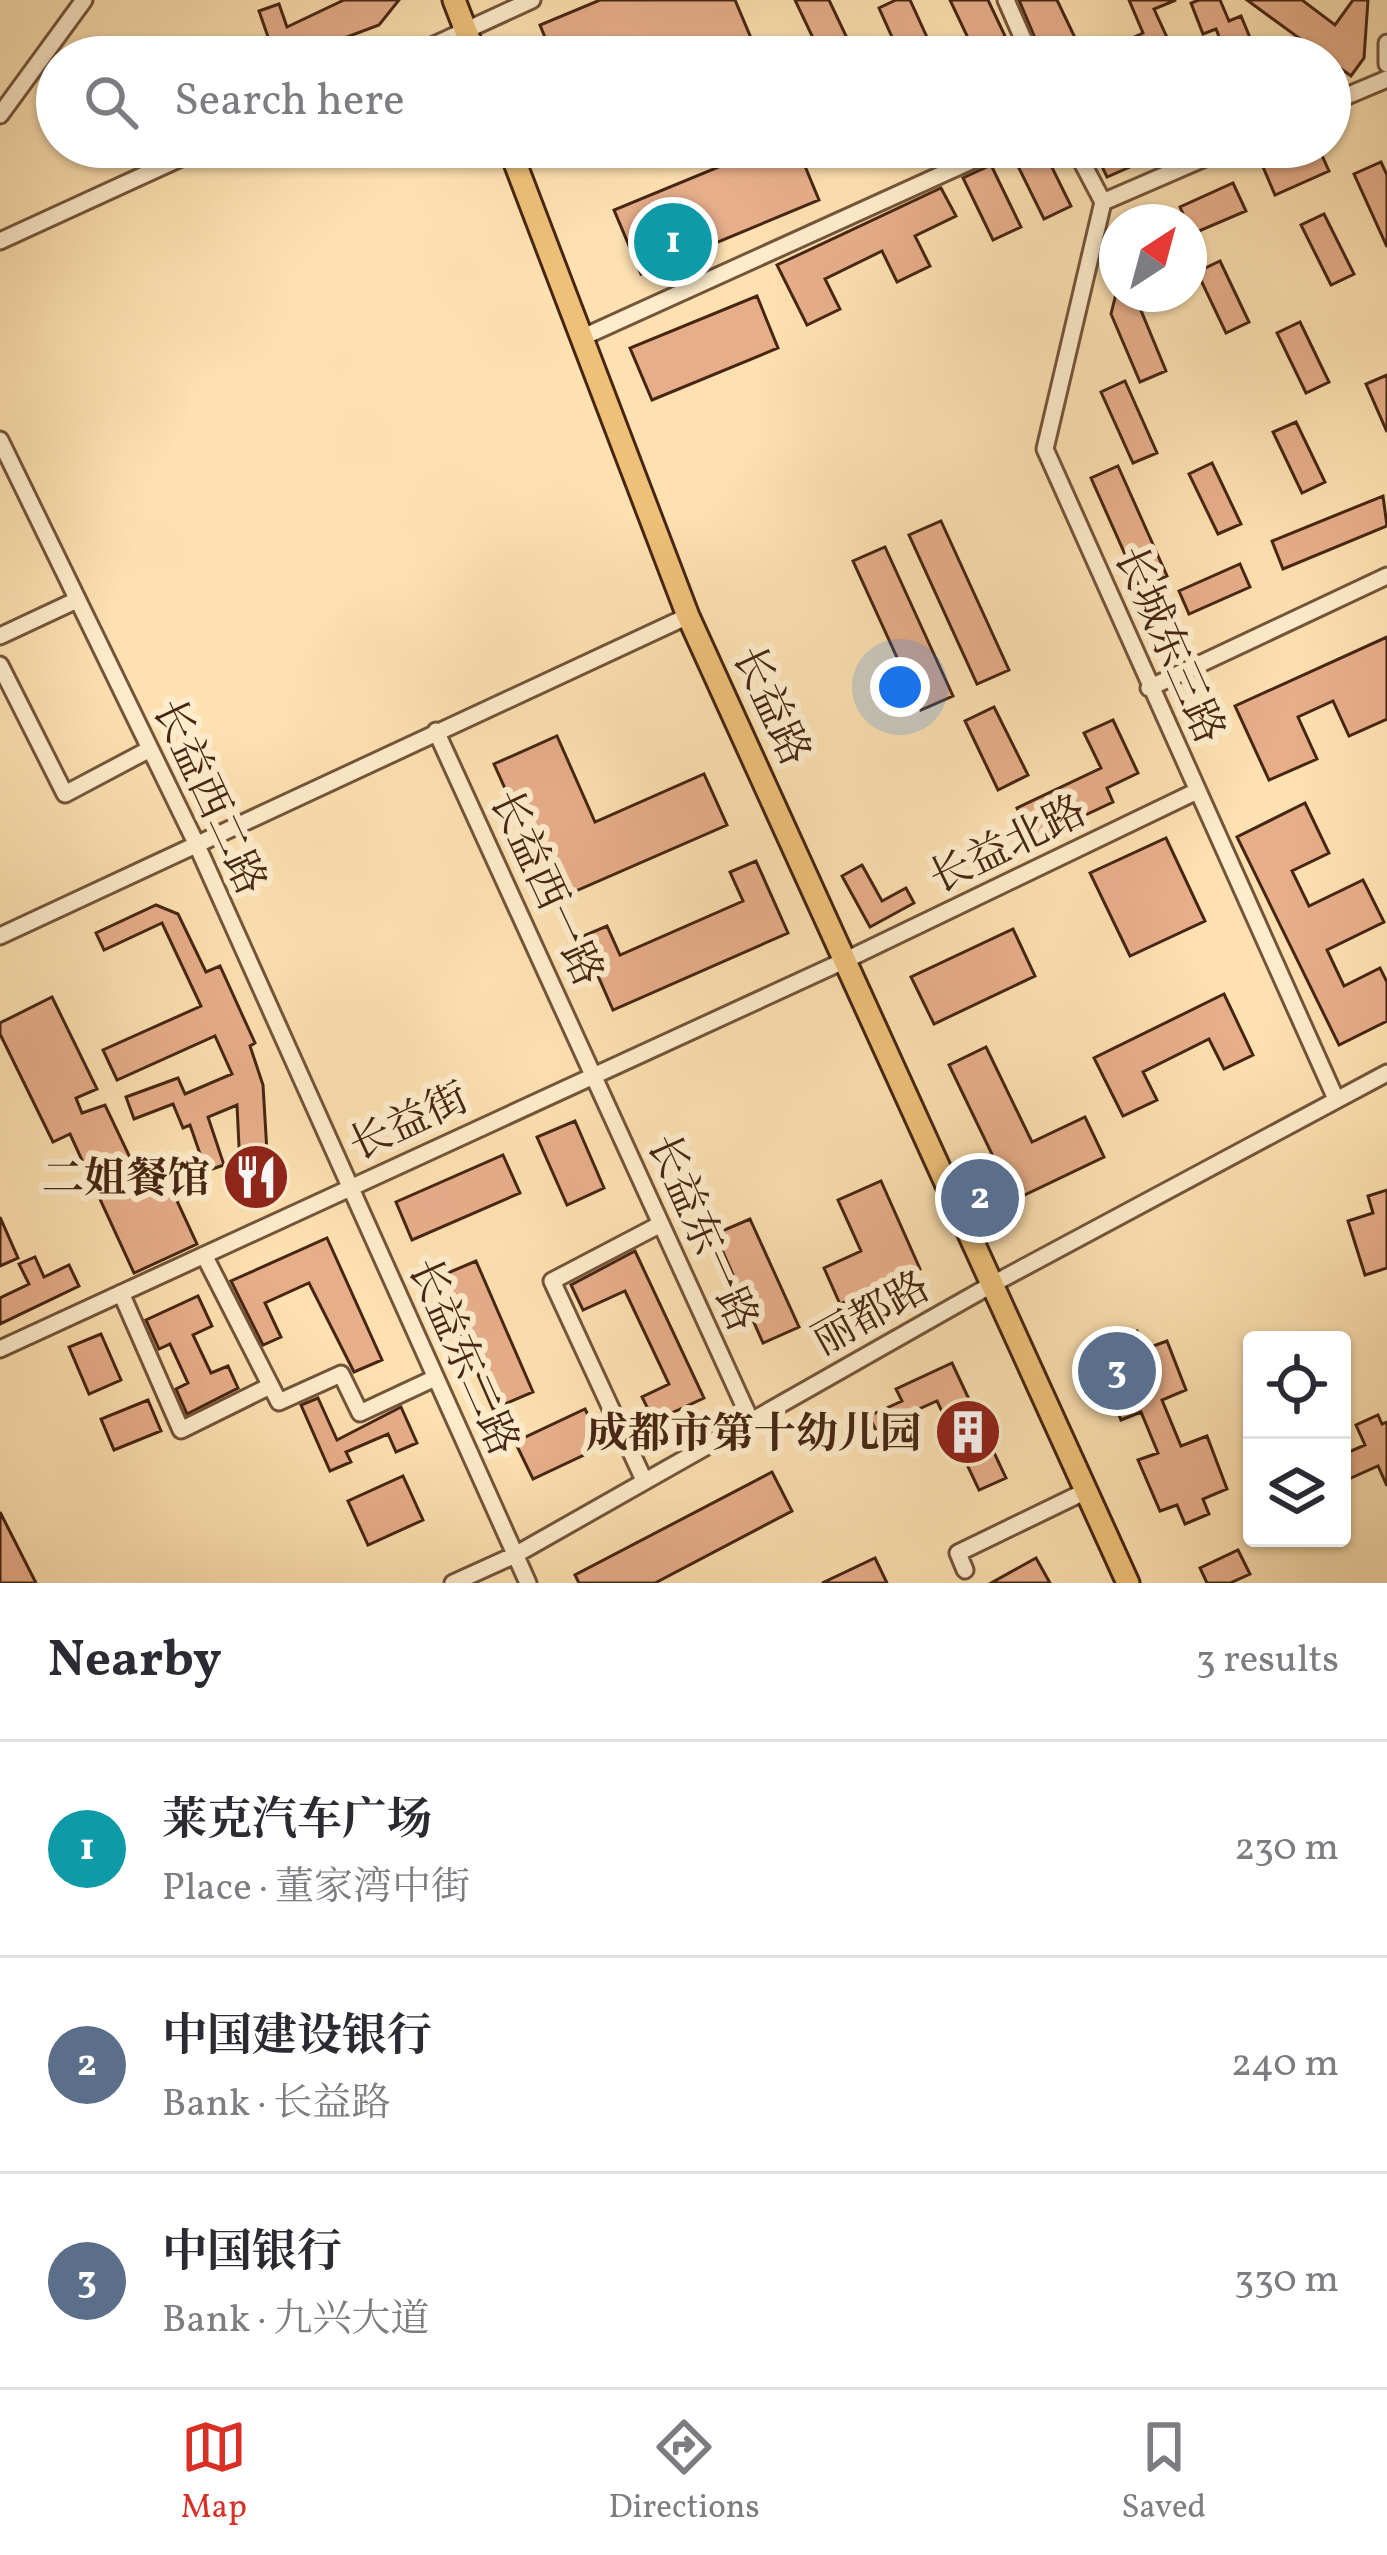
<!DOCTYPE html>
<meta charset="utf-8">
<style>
:root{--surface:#fff;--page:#f7f7f7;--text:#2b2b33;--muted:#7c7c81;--line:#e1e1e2;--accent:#d93025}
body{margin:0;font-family:Vollkorn,"Noto Serif SC",serif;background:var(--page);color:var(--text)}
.controls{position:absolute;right:36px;bottom:36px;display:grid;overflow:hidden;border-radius:12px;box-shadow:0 3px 9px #0004}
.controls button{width:108px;height:108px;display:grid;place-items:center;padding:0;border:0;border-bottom:3px solid var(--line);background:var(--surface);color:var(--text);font:60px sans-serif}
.compass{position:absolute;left:1099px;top:204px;width:108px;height:108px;border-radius:50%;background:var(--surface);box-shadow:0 3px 9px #0004;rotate:36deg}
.you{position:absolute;left:900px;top:687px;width:42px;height:42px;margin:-30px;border:9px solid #fff;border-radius:50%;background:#1a73e8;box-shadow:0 0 0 18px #1a73e833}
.badge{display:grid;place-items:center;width:78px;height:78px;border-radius:50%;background:var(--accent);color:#fff;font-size:39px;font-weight:700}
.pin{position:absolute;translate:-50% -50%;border:6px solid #fff;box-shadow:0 3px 12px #0006}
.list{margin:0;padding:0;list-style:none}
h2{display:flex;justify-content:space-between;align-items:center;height:156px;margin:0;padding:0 48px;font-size:51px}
h2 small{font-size:39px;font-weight:400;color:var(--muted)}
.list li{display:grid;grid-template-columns:78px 1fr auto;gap:36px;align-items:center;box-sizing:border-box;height:216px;padding:0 48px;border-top:3px solid var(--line)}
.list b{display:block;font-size:45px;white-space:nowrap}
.list p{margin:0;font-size:39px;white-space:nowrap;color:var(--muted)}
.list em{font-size:39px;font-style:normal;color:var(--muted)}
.icon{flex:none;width:66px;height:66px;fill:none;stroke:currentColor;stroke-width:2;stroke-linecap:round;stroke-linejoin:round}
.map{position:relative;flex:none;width:1387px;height:1583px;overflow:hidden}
.search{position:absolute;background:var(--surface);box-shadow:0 3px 9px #0004;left:36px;right:36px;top:36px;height:132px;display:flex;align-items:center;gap:30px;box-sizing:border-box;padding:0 42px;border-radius:66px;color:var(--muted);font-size:45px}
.sheet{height:804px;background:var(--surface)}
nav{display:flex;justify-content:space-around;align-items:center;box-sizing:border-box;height:168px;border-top:3px solid var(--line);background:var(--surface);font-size:33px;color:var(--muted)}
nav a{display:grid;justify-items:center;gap:6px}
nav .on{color:var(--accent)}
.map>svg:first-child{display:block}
</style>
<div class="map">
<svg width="1387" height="1583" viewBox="0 0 1387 1583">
<rect width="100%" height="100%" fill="#fde1b1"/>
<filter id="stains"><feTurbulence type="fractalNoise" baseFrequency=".00167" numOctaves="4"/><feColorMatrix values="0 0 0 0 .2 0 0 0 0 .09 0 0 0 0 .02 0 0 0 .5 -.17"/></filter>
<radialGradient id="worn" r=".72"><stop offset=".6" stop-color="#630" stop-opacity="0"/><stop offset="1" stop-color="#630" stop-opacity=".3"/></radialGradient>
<!-- building -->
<path fill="#e7ae8a" stroke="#462613" stroke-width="3" d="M 344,0 L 399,0 L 379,25 L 294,57 L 275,57 L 259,11 L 279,4 L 287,27 Z
M 600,0 L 735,0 L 759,57 L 553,57 L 540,25 Z
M 795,0 L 829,0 L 856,57 L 822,57 Z
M 896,0 L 910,0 L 936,57 L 901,57 L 879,8 Z
M 950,0 L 988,0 L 1015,57 L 977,57 Z
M 1019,0 L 1057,0 L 1078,44 L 1043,57 Z
M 1129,0 L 1176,0 L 1154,9 L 1176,57 L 1090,57 L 1143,33 Z
M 1199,0 L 1220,0 L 1229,21 L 1241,16 L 1258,57 L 1227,57 L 1216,29 L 1203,34 L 1191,3 Z
M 1247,0 L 1302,0 L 1335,25 L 1353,0 L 1368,0 L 1364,58 L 1351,76 Z
M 732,147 L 797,147 L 819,200 L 641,274 L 614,210 L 738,159 Z
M 1028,147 L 1042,147 L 1071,206 L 1044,219 L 1012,154 Z
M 1093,147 L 1175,147 L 1107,177 Z
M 1308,147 L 1318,147 L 1329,171 L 1275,195 L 1263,167 Z
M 1381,162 L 1387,175 L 1387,247 L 1354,174 Z
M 991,165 L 1021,227 L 993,240 L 963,178 Z
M 1233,183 L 1246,211 L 1192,234 L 1180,207 Z
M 941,188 L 956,216 L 915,236 L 930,266 L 897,282 L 882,251 L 825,279 L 840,309 L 807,325 L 777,265 Z
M 1324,214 L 1354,274 L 1331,285 L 1301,225 Z
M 1220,261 L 1249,322 L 1226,333 L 1197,272 Z
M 1116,294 L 1143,294 L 1140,308 L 1166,371 L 1140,382 L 1111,314 Z
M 757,296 L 778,348 L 652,400 L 630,348 Z
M 1300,322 L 1329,382 L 1306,393 L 1277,333 Z
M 1387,375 L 1387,432 L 1366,384 Z
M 1125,381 L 1157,453 L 1133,463 L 1101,392 Z
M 1296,422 L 1325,482 L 1302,493 L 1273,432 Z
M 1212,463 L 1241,524 L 1218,534 L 1189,474 Z
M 1118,466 L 1167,576 L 1140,588 L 1091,478 Z
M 1383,496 L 1387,526 L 1283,569 L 1272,541 Z
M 941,521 L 1009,670 L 977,684 L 909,535 Z
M 885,547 L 953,696 L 921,710 L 853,561 Z
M 1240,564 L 1250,587 L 1189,614 L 1179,591 Z
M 1387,637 L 1387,719 L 1349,736 L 1333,701 L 1298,717 L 1317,759 L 1269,780 L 1235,706 Z
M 994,707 L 1028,775 L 998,790 L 965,721 Z
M 1113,720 L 1138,773 L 1107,788 L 1113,802 L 1032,840 L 1017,808 L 1101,768 L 1084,733 Z
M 557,736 L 595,822 L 704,774 L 727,825 L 555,900 L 494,764 Z
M 1305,803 L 1329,853 L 1292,871 L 1309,906 L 1363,880 L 1384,922 L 1327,950 L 1344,986 L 1380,968 L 1387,982 L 1387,1021 L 1339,1045 L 1237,837 Z
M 1166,838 L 1205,921 L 1130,956 L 1090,873 Z
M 756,861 L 788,933 L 613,1010 L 581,937 L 607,926 L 620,955 L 743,901 L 730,872 Z
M 862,865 L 882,901 L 906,888 L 914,903 L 870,927 L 842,876 Z
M 156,905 L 178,914 L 206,972 L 220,966 L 255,1043 L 250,1046 L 263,1085 L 269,1186 L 241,1188 L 237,1105 L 208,1117 L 224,1165 L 206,1171 L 190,1125 L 183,1128 L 173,1104 L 134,1119 L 126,1097 L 178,1078 L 185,1094 L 232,1074 L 215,1036 L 117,1080 L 103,1050 L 201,1006 L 162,923 L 104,950 L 96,933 Z
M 1013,929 L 1035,976 L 934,1024 L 911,977 Z
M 1224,994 L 1253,1055 L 1224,1069 L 1209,1039 L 1143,1072 L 1157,1100 L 1123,1116 L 1094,1058 Z
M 52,997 L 97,1089 L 76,1098 L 82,1113 L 105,1105 L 143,1185 L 165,1175 L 197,1244 L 134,1273 L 70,1134 L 53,1142 L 0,1034 L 0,1023 Z
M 986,1047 L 1032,1142 L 1085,1117 L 1104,1157 L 1014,1200 L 949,1065 Z
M 575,1121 L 604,1188 L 567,1205 L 537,1137 Z
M 503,1155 L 520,1193 L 412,1240 L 396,1202 Z
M 881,1181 L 920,1269 L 840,1304 L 824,1268 L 861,1251 L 838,1200 Z
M 1387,1190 L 1387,1268 L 1365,1275 L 1348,1221 L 1373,1213 L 1368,1196 Z
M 0,1217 L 18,1258 L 0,1266 Z
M 750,1219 L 799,1327 L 763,1343 L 715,1234 Z
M 327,1238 L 382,1360 L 354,1372 L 309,1283 L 265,1303 L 281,1337 L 263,1345 L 231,1281 Z
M 635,1251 L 704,1398 L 654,1421 L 642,1397 L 669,1384 L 625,1291 L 583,1310 L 571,1285 Z
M 35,1257 L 44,1277 L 69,1265 L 79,1286 L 0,1324 L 0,1298 L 29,1284 L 19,1264 Z
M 476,1261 L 533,1392 L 493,1409 L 436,1278 Z
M 198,1296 L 212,1326 L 193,1335 L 211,1373 L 228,1366 L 238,1388 L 187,1414 L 176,1389 L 188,1383 L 170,1344 L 159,1349 L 146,1320 Z
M 1137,1331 L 1145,1349 L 1167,1341 L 1186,1390 L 1162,1400 L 1181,1446 L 1207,1436 L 1227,1489 L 1203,1499 L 1209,1514 L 1185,1524 L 1177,1505 L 1160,1511 L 1138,1460 L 1158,1453 L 1141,1412 L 1121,1420 L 1100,1368 L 1122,1359 L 1114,1340 Z
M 101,1334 L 121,1380 L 89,1394 L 69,1347 Z
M 952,1363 L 1006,1478 L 979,1490 L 937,1401 L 892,1421 L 902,1443 L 885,1450 L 869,1416 L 902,1401 L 896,1389 Z
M 318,1398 L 337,1440 L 401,1407 L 417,1443 L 396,1452 L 388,1434 L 346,1452 L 351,1462 L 330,1471 L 301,1405 Z
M 148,1400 L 161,1431 L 114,1450 L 101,1419 Z
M 585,1409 L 603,1446 L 533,1479 L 515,1442 Z
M 1378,1415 L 1382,1424 L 1387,1422 L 1387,1486 L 1378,1466 L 1342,1482 L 1342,1455 L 1365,1445 L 1356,1425 Z
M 772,1472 L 792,1511 L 655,1583 L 579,1583 L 575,1575 Z
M 403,1476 L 423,1520 L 368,1545 L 348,1501 Z
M 0,1512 L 36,1583 L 0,1583 Z
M 1238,1550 L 1250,1574 L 1230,1583 L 1207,1583 L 1200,1568 Z
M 875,1558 L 887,1583 L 822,1583 Z
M 1036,1558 L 1050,1583 L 991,1583 Z"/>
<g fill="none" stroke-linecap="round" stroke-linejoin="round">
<!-- minor casing -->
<g stroke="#74553a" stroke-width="21">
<path id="minor" d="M 1006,0 L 1031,57
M 1387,43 L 1387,64
M 408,57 L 532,0
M 1330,103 L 1387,79
M 0,115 L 84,0
M 1074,147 L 1103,202
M 1103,202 L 1045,449 L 1336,1099
M 1103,202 L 1230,147
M 0,241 L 205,147
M 581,338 L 1002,147
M 0,440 L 195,841 L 528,1583
M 0,636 L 77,600
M 0,665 L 65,794 L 150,749
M 1149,688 L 1387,576
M 436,731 L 750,1419
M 0,936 L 688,616
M 204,1255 L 279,1402 L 341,1374 L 360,1413 L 435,1378
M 121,1293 L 181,1430 L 270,1386
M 0,1349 L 848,959 L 1197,791
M 644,1480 L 552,1281 L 661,1224
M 965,1570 L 958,1553 L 1086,1491
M 453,1583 L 515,1555 L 991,1285 L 1387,1073"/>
</g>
<!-- major casing -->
<g stroke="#462613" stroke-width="27">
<path id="major" d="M 454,0 L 476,57
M 509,147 L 688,616 L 1128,1583"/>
</g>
<!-- minor -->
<use href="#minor" stroke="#feeccc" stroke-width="15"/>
<!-- major -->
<use href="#major" stroke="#eec078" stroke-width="21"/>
</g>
<!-- icons -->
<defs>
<g id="restaurant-disc" transform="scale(3.45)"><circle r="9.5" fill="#8f2418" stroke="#feeccc"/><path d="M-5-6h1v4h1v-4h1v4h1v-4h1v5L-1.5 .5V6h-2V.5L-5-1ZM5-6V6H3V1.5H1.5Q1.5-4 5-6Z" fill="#fff"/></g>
<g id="building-disc" transform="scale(3.45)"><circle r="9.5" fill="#8f2418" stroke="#feeccc"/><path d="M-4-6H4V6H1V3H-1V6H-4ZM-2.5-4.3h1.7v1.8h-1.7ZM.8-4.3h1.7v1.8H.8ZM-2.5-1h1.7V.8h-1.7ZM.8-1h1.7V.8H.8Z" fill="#fff"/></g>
</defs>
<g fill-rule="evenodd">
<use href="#restaurant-disc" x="256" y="1177"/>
<use href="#building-disc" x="968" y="1432"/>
</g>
<g text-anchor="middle" stroke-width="12" stroke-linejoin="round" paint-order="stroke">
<!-- street labels -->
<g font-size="42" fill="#462613" stroke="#feeccc">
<text transform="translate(1171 644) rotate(66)" y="15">长城东三路</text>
<text transform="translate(773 705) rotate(65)" y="15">长益路</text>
<text transform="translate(211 796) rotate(65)" y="15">长益西二路</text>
<text transform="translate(1007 843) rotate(-26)" y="15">长益北路</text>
<text transform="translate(548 887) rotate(65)" y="15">长益西一路</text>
<text transform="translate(408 1120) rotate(-25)" y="15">长益街</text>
<text transform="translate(704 1232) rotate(66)" y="15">长益东一路</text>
<text transform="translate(870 1312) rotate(-29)" y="15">丽都路</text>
<text transform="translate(465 1356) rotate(66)" y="15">长益东二路</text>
</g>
<!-- poi labels -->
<g font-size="42" font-weight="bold" fill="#462613" stroke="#feeccc" text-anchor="end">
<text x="210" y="1192">二姐餐馆</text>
<text x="922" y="1447">成都市第十幼儿园</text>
</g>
</g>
<rect width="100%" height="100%" filter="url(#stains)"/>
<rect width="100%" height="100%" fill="url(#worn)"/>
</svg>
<div class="controls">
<button><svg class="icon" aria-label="locate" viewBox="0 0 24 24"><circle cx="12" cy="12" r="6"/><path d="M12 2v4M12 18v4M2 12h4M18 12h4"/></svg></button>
<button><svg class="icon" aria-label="layers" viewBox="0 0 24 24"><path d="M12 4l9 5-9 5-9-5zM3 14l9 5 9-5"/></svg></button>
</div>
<svg class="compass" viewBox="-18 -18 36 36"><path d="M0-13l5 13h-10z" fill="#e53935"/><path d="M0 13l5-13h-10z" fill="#7c7c81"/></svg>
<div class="you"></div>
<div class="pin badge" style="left:673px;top:242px;background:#0f9aa8">1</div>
<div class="pin badge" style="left:980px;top:1198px;background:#5c6f8a">2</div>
<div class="pin badge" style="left:1117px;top:1371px;background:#5c6f8a">3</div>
<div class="search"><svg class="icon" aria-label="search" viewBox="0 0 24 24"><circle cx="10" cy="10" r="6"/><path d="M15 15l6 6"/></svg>Search here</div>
</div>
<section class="sheet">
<h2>Nearby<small>3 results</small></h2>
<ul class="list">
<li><span class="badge" style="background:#0f9aa8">1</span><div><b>莱克汽车广场</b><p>Place · 董家湾中街</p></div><em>230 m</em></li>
<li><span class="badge" style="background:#5c6f8a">2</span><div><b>中国建设银行</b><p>Bank · 长益路</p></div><em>240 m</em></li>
<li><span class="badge" style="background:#5c6f8a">3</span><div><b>中国银行</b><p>Bank · 九兴大道</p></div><em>330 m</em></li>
</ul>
</section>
<nav>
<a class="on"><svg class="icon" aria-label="map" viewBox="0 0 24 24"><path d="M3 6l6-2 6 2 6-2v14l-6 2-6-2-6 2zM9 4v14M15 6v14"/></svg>Map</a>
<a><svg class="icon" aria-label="directions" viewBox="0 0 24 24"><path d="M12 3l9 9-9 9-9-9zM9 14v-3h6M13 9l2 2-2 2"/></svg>Directions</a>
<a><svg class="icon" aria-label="saved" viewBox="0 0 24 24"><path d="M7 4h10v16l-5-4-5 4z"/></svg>Saved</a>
</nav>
